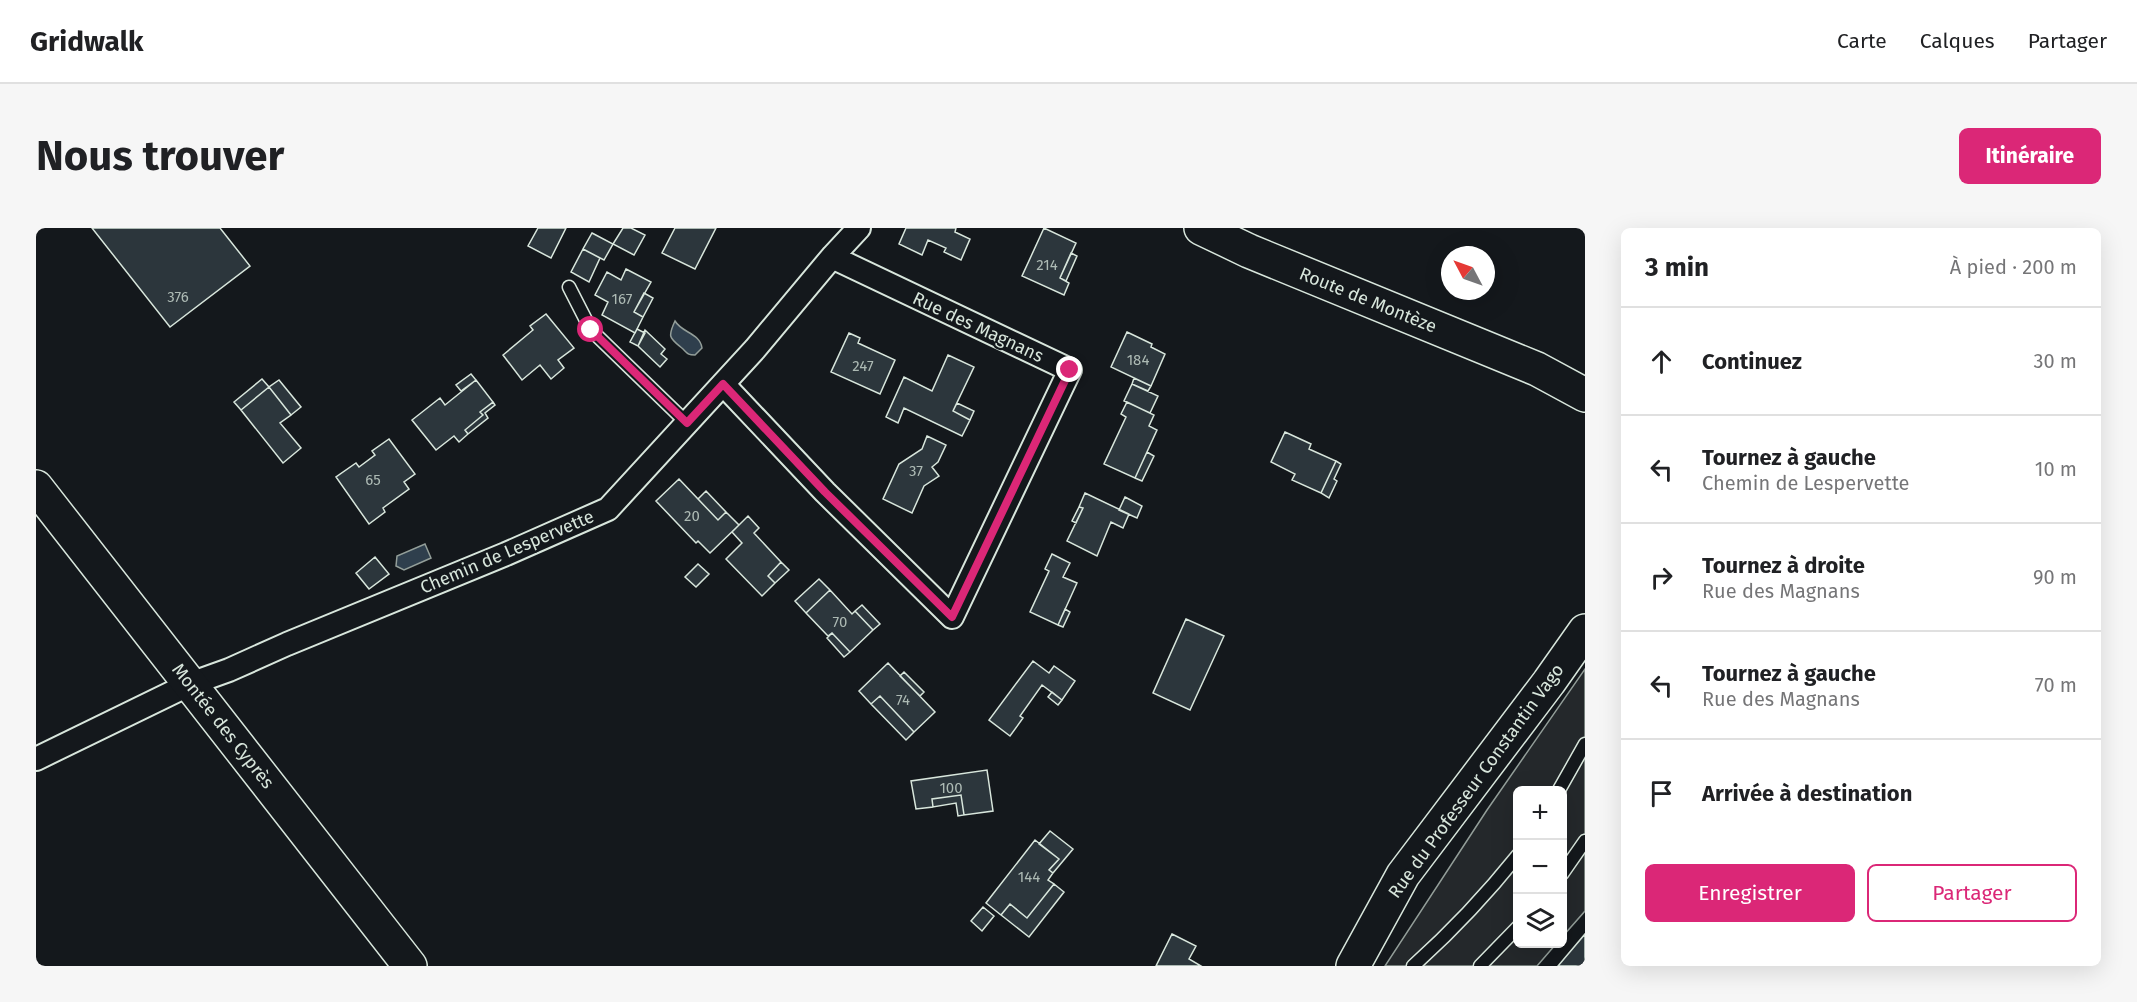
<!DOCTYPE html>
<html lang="fr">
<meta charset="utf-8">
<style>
:root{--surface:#fff;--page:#f6f6f6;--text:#202124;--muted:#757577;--line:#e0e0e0;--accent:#db2777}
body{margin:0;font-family:"Fira Sans",sans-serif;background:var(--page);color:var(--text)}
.controls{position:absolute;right:18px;bottom:18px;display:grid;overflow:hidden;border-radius:9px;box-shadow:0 6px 24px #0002}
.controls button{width:54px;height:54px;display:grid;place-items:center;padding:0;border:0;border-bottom:2px solid var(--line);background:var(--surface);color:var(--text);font:30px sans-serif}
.compass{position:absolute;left:1405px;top:18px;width:54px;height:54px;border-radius:50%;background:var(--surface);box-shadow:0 6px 24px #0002;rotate:311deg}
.stop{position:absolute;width:18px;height:18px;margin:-14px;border:4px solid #db2777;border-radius:50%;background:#fff}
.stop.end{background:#db2777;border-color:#fff;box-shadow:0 2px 6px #0008}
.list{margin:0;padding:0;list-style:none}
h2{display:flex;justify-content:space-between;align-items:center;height:78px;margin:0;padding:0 24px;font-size:26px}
h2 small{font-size:20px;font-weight:400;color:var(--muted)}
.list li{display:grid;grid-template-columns:39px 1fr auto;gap:18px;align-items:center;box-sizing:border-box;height:108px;padding:0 24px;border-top:2px solid var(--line)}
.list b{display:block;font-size:22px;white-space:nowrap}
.list p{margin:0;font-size:20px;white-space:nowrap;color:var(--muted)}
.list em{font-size:20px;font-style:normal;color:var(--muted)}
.actions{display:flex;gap:12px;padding:18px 24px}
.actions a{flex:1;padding:14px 0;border:2px solid var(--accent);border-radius:9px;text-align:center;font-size:21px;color:var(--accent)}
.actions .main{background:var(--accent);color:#fff}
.icon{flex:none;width:33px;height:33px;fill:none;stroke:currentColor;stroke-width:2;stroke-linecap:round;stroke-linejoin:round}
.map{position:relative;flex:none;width:1549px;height:738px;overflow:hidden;border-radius:9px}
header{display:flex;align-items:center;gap:36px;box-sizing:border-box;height:84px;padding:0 30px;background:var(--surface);border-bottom:2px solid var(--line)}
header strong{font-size:28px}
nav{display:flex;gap:33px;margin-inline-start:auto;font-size:21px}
.intro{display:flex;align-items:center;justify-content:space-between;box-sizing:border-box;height:144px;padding:0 36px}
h1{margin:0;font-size:42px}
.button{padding:15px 27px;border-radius:9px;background:var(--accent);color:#fff;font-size:21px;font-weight:700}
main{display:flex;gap:36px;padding:0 36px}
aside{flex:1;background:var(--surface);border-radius:9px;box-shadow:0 6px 24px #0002}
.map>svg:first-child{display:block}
</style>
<header>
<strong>Gridwalk</strong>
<nav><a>Carte</a><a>Calques</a><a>Partager</a></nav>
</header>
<div class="intro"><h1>Nous trouver</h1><a class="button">Itinéraire</a></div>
<main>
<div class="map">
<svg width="1549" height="738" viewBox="0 0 1549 738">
<rect width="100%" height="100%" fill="#14181c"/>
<!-- parking -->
<path fill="#24282b" stroke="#939e99" stroke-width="1.5" d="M 1549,441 L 1549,683 L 1527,708 L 1526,562 L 1482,562 L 1482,716 L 1520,716 L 1501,738 L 1349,738 L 1451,582 Z"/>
<!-- water -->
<path fill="#2f3f4d" stroke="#939e99" stroke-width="1.5" d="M 639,93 C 646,105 664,105 666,120 L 659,127 C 652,127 652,126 647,121 C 634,110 631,110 639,93 Z
M 389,316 L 395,330 L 368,342 L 360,338 L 361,328 Z"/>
<!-- building -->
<path fill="#2c363c" stroke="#d8e6dc" stroke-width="1.5" d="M 56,0 L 184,0 L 214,38 L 134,99 Z
M 502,0 L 530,0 L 515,30 L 492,18 Z
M 587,0 L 595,0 L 609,7 L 598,27 L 577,16 Z
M 639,0 L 680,0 L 659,41 L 626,25 Z
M 870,0 L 920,0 L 919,4 L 934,11 L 925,32 L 908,24 L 910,20 L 892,12 L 886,27 L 863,16 Z
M 1008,0 L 1040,15 L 1024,50 L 1033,55 L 1028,67 L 986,48 Z
M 556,5 L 577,16 L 568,32 L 547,21 Z
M 547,21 L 564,30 L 553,54 L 535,44 Z
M 1035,25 L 1041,28 L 1030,53 L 1024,50 Z
M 590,41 L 615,54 L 598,84 L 607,89 L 599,105 L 566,87 L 572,74 L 559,67 L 571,44 L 585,52 Z
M 608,65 L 617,70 L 607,89 L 598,84 Z
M 510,86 L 538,120 L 522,132 L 528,140 L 515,151 L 504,137 L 486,152 L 467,127 L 497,102 L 494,98 Z
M 601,101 L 609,105 L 602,118 L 594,114 Z
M 609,102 L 629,121 L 625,126 L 631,131 L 624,139 L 602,118 Z
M 1091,104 L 1116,116 L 1115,119 L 1129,126 L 1115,158 L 1075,139 Z
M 813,105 L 824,110 L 822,115 L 859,132 L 844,166 L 795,144 Z
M 912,127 L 938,139 L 917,183 L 934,192 L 926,208 L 868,180 L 862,195 L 850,189 L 868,149 L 896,163 Z
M 435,146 L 440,152 L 425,163 L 420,157 Z
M 1098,150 L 1115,158 L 1112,163 L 1096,156 Z
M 226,151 L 233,159 L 205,182 L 198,174 Z
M 243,152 L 265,179 L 255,187 L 233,159 Z
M 440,152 L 457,174 L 444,184 L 447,187 L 429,202 L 432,206 L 423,214 L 418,208 L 400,222 L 376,192 L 404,170 L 409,177 Z
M 1096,156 L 1122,168 L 1114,185 L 1088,173 Z
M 233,159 L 255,187 L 244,195 L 265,220 L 247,235 L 205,182 Z
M 457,174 L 459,177 L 449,185 L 452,190 L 432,206 L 429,202 L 447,187 L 444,184 Z
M 1091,174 L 1118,187 L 1113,198 L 1121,202 L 1099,250 L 1068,236 L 1090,189 L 1085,186 Z
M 921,175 L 938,183 L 934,192 L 917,183 Z
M 1249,204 L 1275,216 L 1273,221 L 1300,233 L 1285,265 L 1256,252 L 1259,246 L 1235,234 Z
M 891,208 L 910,217 L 902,234 L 896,239 L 903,248 L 888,258 L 876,285 L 847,271 L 863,236 L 886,221 Z
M 353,211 L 379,246 L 368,254 L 373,261 L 347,280 L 349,284 L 333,296 L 300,249 L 320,235 L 323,239 L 339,227 L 336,223 Z
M 1111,224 L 1118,228 L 1106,253 L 1099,250 Z
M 1300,233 L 1305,236 L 1298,251 L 1301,253 L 1293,270 L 1285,265 Z
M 643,251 L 682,292 L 690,284 L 703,297 L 674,325 L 662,313 L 660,315 L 620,273 Z
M 670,263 L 690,284 L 682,292 L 662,271 Z
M 1049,265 L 1093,286 L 1087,300 L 1075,294 L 1061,328 L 1031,313 L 1047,280 L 1043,279 Z
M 1089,269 L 1106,278 L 1101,290 L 1083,282 Z
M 1043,279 L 1047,280 L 1040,295 L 1036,293 Z
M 712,288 L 723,300 L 718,305 L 745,334 L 732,348 L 739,355 L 726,368 L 690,331 L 706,315 L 696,304 Z
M 1016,326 L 1034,335 L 1027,349 L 1041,355 L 1022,397 L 994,384 L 1013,343 L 1009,341 Z
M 339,329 L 353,346 L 333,361 L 320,345 Z
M 745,334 L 753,342 L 739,355 L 732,348 Z
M 662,336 L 673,346 L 660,359 L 649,349 Z
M 783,351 L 794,362 L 770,385 L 759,373 Z
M 794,362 L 816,386 L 819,383 L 837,402 L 814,424 L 796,405 L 792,408 L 770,385 Z
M 826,377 L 844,396 L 837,402 L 819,383 Z
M 1029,381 L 1034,384 L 1027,399 L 1022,397 Z
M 1150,391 L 1188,408 L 1154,482 L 1117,465 Z
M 796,405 L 814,424 L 808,429 L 791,410 Z
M 997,433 L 1013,445 L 1018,438 L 1039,453 L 1026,472 L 1006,457 L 984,488 L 987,490 L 974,508 L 953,492 Z
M 852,435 L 899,484 L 878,504 L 844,468 L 835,476 L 823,463 Z
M 868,444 L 888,464 L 884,468 L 864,448 Z
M 1016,464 L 1026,472 L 1022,477 L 1012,469 Z
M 844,468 L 878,504 L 870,512 L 835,476 Z
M 951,542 L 957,583 L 928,587 L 925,567 L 896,571 L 897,579 L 880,581 L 875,553 Z
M 925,567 L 928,587 L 922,588 L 920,575 L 897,579 L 896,571 Z
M 1014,603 L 1037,621 L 1017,645 L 1013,642 L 1023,631 L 1003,616 Z
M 999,612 L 1023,631 L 1013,642 L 1017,645 L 1012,652 L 1018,656 L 991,690 L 974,676 L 965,687 L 950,675 Z
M 1018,656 L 1028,664 L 993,709 L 965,687 L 974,676 L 991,690 Z
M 947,679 L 958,688 L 946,703 L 935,693 Z
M 1136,706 L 1160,718 L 1153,731 L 1165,738 L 1120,738 Z
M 1549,706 L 1549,738 L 1522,738 Z"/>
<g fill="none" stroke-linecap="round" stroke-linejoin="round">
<!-- lane casing -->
<g stroke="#d8e6dc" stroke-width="15">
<path id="lane" d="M 533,59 L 555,102 L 651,195
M 1523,562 L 1549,516
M 1526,646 L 1549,613
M 1377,738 C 1415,704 1450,667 1482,627
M 1444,738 L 1482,699"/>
</g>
<!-- street casing -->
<g stroke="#d8e6dc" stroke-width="26">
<path id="street" d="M 687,156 L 789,264 L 916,389 L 1034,142 L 796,29
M 0,531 L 154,456 L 193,442 L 251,416 L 470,326 L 572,281 L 719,121 L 796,29 L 823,0"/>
</g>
<!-- secondary casing -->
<g stroke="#d8e6dc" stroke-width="36">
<path id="secondary" d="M 1165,0 L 1213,23 L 1501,141 L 1549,167
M 1317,738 L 1367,647 L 1513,454 L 1549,403"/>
</g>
<!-- primary casing -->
<g stroke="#d8e6dc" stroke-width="36">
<path id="primary" d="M 0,259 L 374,738"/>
</g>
<!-- lane -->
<use href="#lane" stroke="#14181c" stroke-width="12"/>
<!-- street -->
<use href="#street" stroke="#14181c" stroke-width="22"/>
<!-- secondary -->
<use href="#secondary" stroke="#14181c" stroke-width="33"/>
<!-- primary -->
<use href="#primary" stroke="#14181c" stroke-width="33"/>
</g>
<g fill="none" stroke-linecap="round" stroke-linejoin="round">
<!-- route -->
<path stroke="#db2777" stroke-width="8" d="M 555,102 L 651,195 L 687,156 L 789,264 L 916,389 L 1034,142"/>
</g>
<g text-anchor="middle" stroke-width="4.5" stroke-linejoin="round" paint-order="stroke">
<!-- number labels -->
<g font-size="15" fill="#adbab4">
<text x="1011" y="42">214</text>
<text x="142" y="74">376</text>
<text x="586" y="76">167</text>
<text x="1102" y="137">184</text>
<text x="827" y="143">247</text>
<text x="880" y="248">37</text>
<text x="337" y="257">65</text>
<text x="656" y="293">20</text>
<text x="804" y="399">70</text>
<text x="867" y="477">74</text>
<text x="915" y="565">100</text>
<text x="993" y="654">144</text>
</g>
<!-- street labels -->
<g font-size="18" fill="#d8e6dc" stroke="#14181c">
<text transform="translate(1332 72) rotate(22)" y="6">Route de Montèze</text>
<text transform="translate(942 99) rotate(25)" y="6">Rue des Magnans</text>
<text transform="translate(471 324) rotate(-23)" y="6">Chemin de Lespervette</text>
<text transform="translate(187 498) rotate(52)" y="6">Montée des Cyprès</text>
<text transform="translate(1440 553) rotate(-54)" y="6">Rue du Professeur Constantin Vago</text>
</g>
</g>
</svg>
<div class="controls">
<button>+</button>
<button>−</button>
<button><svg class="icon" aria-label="layers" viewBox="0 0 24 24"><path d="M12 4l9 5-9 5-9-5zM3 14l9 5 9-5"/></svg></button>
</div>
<svg class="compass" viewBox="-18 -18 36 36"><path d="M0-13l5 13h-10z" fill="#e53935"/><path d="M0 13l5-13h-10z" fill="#757577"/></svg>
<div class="stop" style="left:555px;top:102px"></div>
<div class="stop end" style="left:1034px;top:142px"></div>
</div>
<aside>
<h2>3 min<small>À pied · 200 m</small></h2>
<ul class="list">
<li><svg class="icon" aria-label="ahead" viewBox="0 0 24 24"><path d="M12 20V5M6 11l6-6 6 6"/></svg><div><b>Continuez</b></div><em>30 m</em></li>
<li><svg class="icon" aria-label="left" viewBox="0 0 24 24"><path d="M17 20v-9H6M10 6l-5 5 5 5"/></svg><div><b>Tournez à gauche</b><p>Chemin de Lespervette</p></div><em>10 m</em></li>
<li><svg class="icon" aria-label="right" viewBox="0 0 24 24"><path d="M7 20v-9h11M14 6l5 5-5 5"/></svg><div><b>Tournez à droite</b><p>Rue des Magnans</p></div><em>90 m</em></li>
<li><svg class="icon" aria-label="left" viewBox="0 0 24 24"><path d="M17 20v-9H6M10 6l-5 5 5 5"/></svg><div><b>Tournez à gauche</b><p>Rue des Magnans</p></div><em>70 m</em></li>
<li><svg class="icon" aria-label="arrive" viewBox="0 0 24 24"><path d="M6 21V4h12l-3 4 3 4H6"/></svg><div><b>Arrivée à destination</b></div></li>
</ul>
<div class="actions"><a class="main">Enregistrer</a><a>Partager</a></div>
</aside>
</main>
